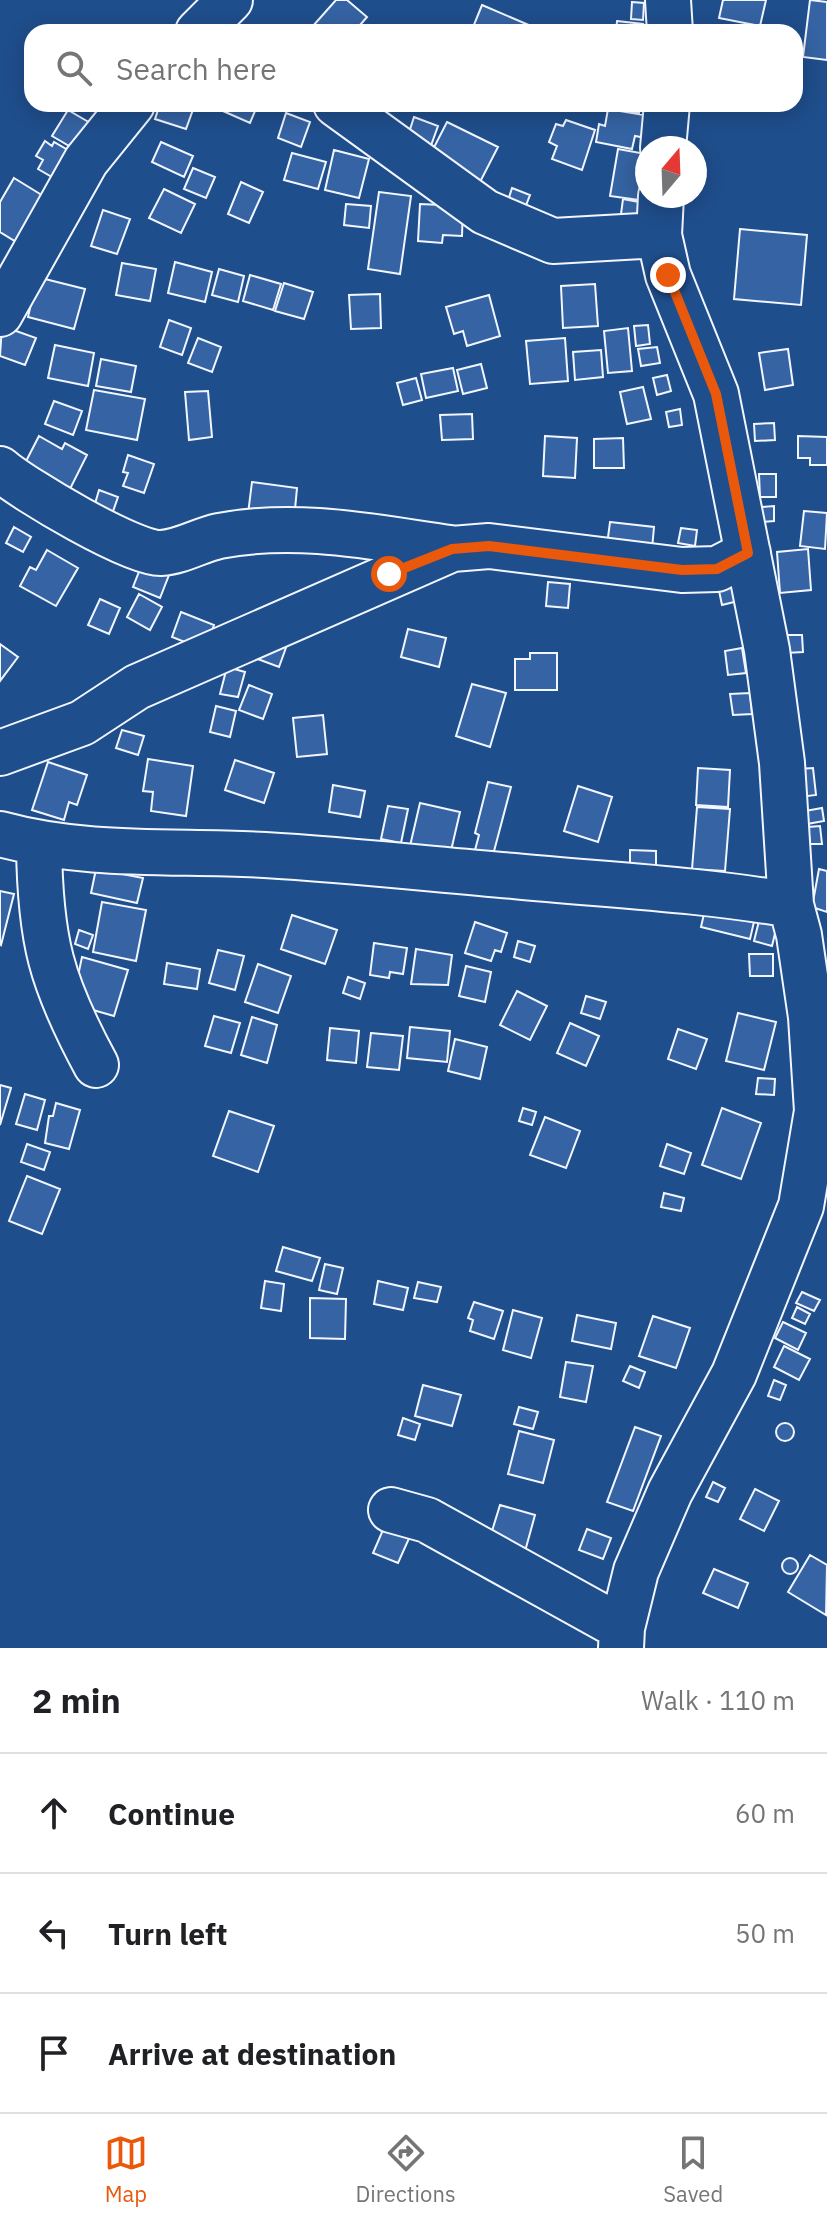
<!DOCTYPE html>
<meta charset="utf-8">
<style>
:root{--surface:#fff;--page:#f6f6f6;--text:#202124;--muted:#757577;--line:#e0e0e0;--accent:#ea580c}
body{margin:0;font-family:"IBM Plex Sans",sans-serif;background:var(--page);color:var(--text)}
.compass{position:absolute;left:635px;top:136px;width:72px;height:72px;border-radius:50%;background:var(--surface);box-shadow:0 4px 20px #0003;rotate:19deg}
.stop{position:absolute;width:24px;height:24px;margin:-18px;border:6px solid #ea580c;border-radius:50%;background:#fff}
.stop.end{background:#ea580c;border-color:#fff;box-shadow:0 2px 8px #0008}
.list{margin:0;padding:0;list-style:none}
h2{display:flex;justify-content:space-between;align-items:center;height:104px;margin:0;padding:0 32px;font-size:34px}
h2 small{font-size:26px;font-weight:400;color:var(--muted)}
.list li{display:grid;grid-template-columns:52px 1fr auto;gap:24px;align-items:center;box-sizing:border-box;height:120px;padding:0 32px;border-top:2px solid var(--line)}
.list b{display:block;font-size:30px;white-space:nowrap}
.list em{font-size:26px;font-style:normal;color:var(--muted)}
.icon{flex:none;width:44px;height:44px;fill:none;stroke:currentColor;stroke-width:2;stroke-linecap:round;stroke-linejoin:round}
.map{position:relative;flex:none;width:827px;height:1648px;overflow:hidden}
.search{position:absolute;background:var(--surface);box-shadow:0 4px 20px #0003;left:24px;right:24px;top:24px;height:88px;display:flex;align-items:center;gap:20px;box-sizing:border-box;padding:0 28px;border-radius:24px;color:var(--muted);font-size:30px}
.sheet{height:464px;background:var(--surface)}
nav{display:flex;justify-content:space-around;align-items:center;box-sizing:border-box;height:112px;border-top:2px solid var(--line);background:var(--surface);font-size:22px;color:var(--muted)}
nav a{display:grid;justify-items:center;gap:4px}
nav .on{color:var(--accent)}
.map>svg:first-child{display:block}
</style>
<div class="map">
<svg width="827" height="1648" viewBox="0 0 827 1648">
<rect width="100%" height="100%" fill="#1f4e8c"/>
<!-- building -->
<path fill="#3563a3" stroke="#f2f6ff" stroke-width="2" d="M 336,0 L 347,0 L 367,17 L 354,32 L 317,32 L 312,27 Z
M 723,0 L 766,0 L 760,26 L 719,18 Z
M 810,0 L 827,2 L 827,60 L 803,57 Z
M 632,2 L 644,3 L 643,20 L 631,19 Z
M 482,5 L 545,32 L 471,32 Z
M 617,21 L 643,24 L 642,32 L 616,32 Z
M 160,104 L 195,104 L 186,129 L 155,119 Z
M 207,104 L 258,104 L 250,123 Z
M 609,104 L 641,104 L 639,113 L 608,107 Z
M 608,109 L 650,116 L 646,138 L 635,136 L 632,149 L 596,142 L 599,124 L 605,126 Z
M 68,110 L 92,124 L 76,150 L 52,136 Z
M 286,113 L 310,122 L 301,147 L 278,138 Z
M 414,117 L 438,126 L 429,151 L 406,142 Z
M 566,120 L 595,130 L 582,170 L 552,159 L 557,146 L 549,142 L 556,124 L 563,126 Z
M 447,122 L 498,147 L 480,182 L 429,157 Z
M 45,141 L 52,146 L 54,142 L 73,153 L 57,180 L 38,169 L 43,160 L 36,156 Z
M 161,142 L 193,156 L 184,177 L 152,162 Z
M 618,149 L 646,154 L 639,200 L 610,196 Z
M 334,150 L 369,159 L 359,198 L 325,190 Z
M 292,153 L 326,162 L 318,189 L 284,180 Z
M 193,168 L 215,177 L 206,198 L 184,189 Z
M 14,178 L 45,197 L 18,243 L 0,232 L 0,202 Z
M 241,182 L 263,192 L 249,223 L 228,214 Z
M 512,188 L 530,195 L 523,213 L 506,207 Z
M 164,189 L 195,204 L 181,233 L 149,218 Z
M 379,192 L 411,196 L 400,274 L 368,269 Z
M 623,199 L 639,202 L 637,217 L 621,214 Z
M 346,204 L 371,206 L 369,228 L 344,225 Z
M 420,204 L 463,206 L 462,236 L 443,235 L 442,243 L 418,241 Z
M 103,210 L 130,219 L 117,254 L 91,246 Z
M 740,229 L 807,235 L 801,305 L 734,299 Z
M 175,262 L 212,272 L 205,302 L 168,293 Z
M 122,263 L 156,269 L 150,301 L 116,295 Z
M 219,269 L 244,276 L 238,302 L 212,295 Z
M 250,275 L 281,284 L 273,310 L 243,301 Z
M 37,277 L 85,289 L 74,329 L 28,317 Z
M 284,283 L 313,292 L 304,319 L 275,311 Z
M 595,284 L 598,326 L 563,328 L 561,286 Z
M 380,294 L 381,328 L 351,329 L 349,295 Z
M 489,295 L 500,336 L 467,346 L 463,331 L 454,334 L 446,307 Z
M 169,320 L 191,328 L 182,355 L 160,347 Z
M 648,325 L 650,344 L 636,346 L 634,326 Z
M 2,326 L 36,338 L 25,365 L 0,356 Z
M 628,328 L 632,371 L 608,373 L 604,331 Z
M 198,338 L 221,347 L 212,372 L 188,363 Z
M 565,338 L 568,381 L 530,384 L 526,341 Z
M 55,345 L 94,353 L 88,386 L 48,378 Z
M 657,347 L 660,363 L 641,366 L 638,349 Z
M 788,349 L 793,385 L 765,390 L 759,353 Z
M 601,350 L 603,377 L 575,380 L 573,352 Z
M 101,359 L 136,366 L 131,392 L 96,386 Z
M 481,364 L 487,388 L 463,394 L 457,370 Z
M 453,368 L 458,391 L 426,398 L 421,374 Z
M 667,375 L 671,391 L 657,395 L 653,378 Z
M 416,378 L 422,400 L 403,405 L 397,383 Z
M 643,387 L 651,419 L 627,424 L 620,392 Z
M 94,390 L 145,399 L 137,440 L 86,430 Z
M 208,391 L 212,437 L 189,440 L 185,392 Z
M 54,401 L 82,411 L 73,435 L 45,424 Z
M 680,409 L 682,425 L 669,427 L 666,412 Z
M 472,414 L 473,439 L 442,440 L 440,415 Z
M 774,423 L 775,440 L 755,441 L 754,424 Z
M 39,436 L 62,449 L 65,443 L 87,455 L 69,491 L 23,467 Z
M 545,436 L 577,438 L 575,478 L 543,476 Z
M 798,436 L 827,437 L 827,465 L 810,465 L 810,458 L 798,458 Z
M 623,438 L 624,468 L 594,468 L 594,439 Z
M 128,455 L 154,464 L 144,493 L 123,486 L 128,473 L 123,472 Z
M 759,474 L 776,474 L 776,497 L 760,497 Z
M 252,482 L 297,488 L 294,520 L 248,514 Z
M 99,490 L 118,497 L 110,520 L 92,514 Z
M 774,506 L 774,521 L 761,522 L 761,507 Z
M 804,511 L 827,513 L 825,549 L 800,546 Z
M 610,522 L 654,527 L 652,549 L 607,545 Z
M 14,527 L 31,537 L 23,552 L 6,543 Z
M 681,528 L 697,530 L 695,546 L 678,543 Z
M 808,549 L 811,590 L 780,593 L 777,552 Z
M 47,550 L 78,568 L 56,606 L 20,586 L 30,567 L 36,570 Z
M 142,564 L 169,575 L 160,598 L 133,587 Z
M 548,582 L 570,584 L 568,608 L 546,606 Z
M 735,583 L 738,601 L 722,605 L 718,586 Z
M 139,594 L 162,607 L 150,630 L 127,617 Z
M 100,599 L 120,608 L 109,634 L 88,625 Z
M 181,612 L 214,625 L 205,650 L 172,637 Z
M 408,629 L 446,638 L 439,667 L 401,657 Z
M 785,635 L 802,635 L 803,652 L 786,653 Z
M 288,642 L 279,667 L 255,658 Z
M 0,644 L 18,657 L 0,681 Z
M 742,648 L 746,673 L 728,675 L 725,651 Z
M 530,653 L 557,653 L 557,690 L 515,690 L 515,659 L 530,659 Z
M 227,667 L 245,672 L 238,697 L 220,694 Z
M 472,684 L 506,693 L 490,747 L 456,736 Z
M 249,685 L 272,694 L 263,719 L 239,710 Z
M 750,693 L 752,714 L 733,715 L 730,694 Z
M 216,706 L 236,711 L 230,737 L 210,732 Z
M 323,715 L 327,754 L 297,757 L 293,718 Z
M 122,730 L 144,736 L 138,755 L 116,748 Z
M 148,759 L 193,766 L 186,816 L 151,811 L 153,792 L 143,791 Z
M 235,760 L 274,773 L 264,803 L 225,790 Z
M 48,762 L 87,775 L 77,805 L 69,802 L 64,820 L 32,810 Z
M 698,768 L 730,770 L 728,807 L 696,805 Z
M 813,768 L 816,795 L 800,797 L 798,769 Z
M 488,782 L 511,787 L 493,855 L 475,850 L 479,835 L 475,833 Z
M 333,785 L 365,791 L 360,817 L 329,812 Z
M 578,786 L 612,797 L 598,842 L 564,831 Z
M 420,803 L 460,812 L 450,855 L 410,846 Z
M 388,806 L 408,809 L 401,843 L 381,839 Z
M 697,807 L 730,809 L 725,871 L 692,869 Z
M 822,808 L 824,821 L 807,824 L 805,811 Z
M 820,826 L 822,844 L 810,844 L 808,827 Z
M 630,850 L 656,851 L 656,877 L 630,876 Z
M 96,869 L 143,878 L 137,903 L 91,893 Z
M 819,869 L 827,871 L 827,912 L 812,907 Z
M 0,891 L 14,894 L 1,945 L 0,944 Z
M 708,896 L 757,909 L 750,939 L 701,927 Z
M 102,902 L 146,910 L 136,961 L 93,952 Z
M 761,913 L 779,917 L 772,946 L 754,941 Z
M 292,915 L 337,930 L 325,964 L 281,949 Z
M 475,922 L 507,933 L 501,952 L 495,950 L 491,961 L 465,953 Z
M 79,930 L 93,935 L 88,949 L 75,944 Z
M 518,941 L 535,946 L 530,962 L 514,957 Z
M 374,943 L 407,948 L 403,974 L 390,972 L 389,978 L 370,975 Z
M 416,949 L 452,955 L 448,985 L 411,984 Z
M 218,950 L 244,956 L 235,990 L 209,983 Z
M 749,954 L 773,954 L 773,976 L 750,976 Z
M 82,957 L 128,970 L 114,1016 L 72,1004 Z
M 167,963 L 200,969 L 197,989 L 164,984 Z
M 258,964 L 291,976 L 278,1013 L 245,1002 Z
M 466,966 L 491,972 L 485,1002 L 459,996 Z
M 348,977 L 365,983 L 360,999 L 343,993 Z
M 517,991 L 547,1006 L 530,1040 L 500,1025 Z
M 586,996 L 606,1002 L 600,1019 L 581,1013 Z
M 738,1013 L 776,1022 L 764,1070 L 726,1061 Z
M 214,1016 L 240,1023 L 231,1053 L 205,1046 Z
M 252,1017 L 277,1025 L 267,1063 L 241,1055 Z
M 570,1023 L 599,1036 L 586,1066 L 557,1053 Z
M 410,1027 L 450,1031 L 447,1062 L 407,1058 Z
M 330,1028 L 359,1031 L 356,1063 L 327,1060 Z
M 678,1029 L 707,1039 L 696,1069 L 668,1059 Z
M 371,1033 L 403,1036 L 399,1070 L 367,1067 Z
M 455,1039 L 487,1047 L 480,1079 L 448,1071 Z
M 758,1078 L 775,1079 L 774,1095 L 756,1094 Z
M 0,1085 L 11,1088 L 0,1125 Z
M 25,1094 L 45,1100 L 37,1130 L 16,1124 Z
M 56,1103 L 80,1110 L 69,1149 L 45,1143 L 49,1116 L 53,1116 Z
M 523,1108 L 536,1112 L 532,1125 L 519,1121 Z
M 722,1108 L 761,1123 L 741,1179 L 702,1165 Z
M 229,1111 L 274,1126 L 258,1172 L 213,1156 Z
M 545,1117 L 580,1131 L 566,1168 L 530,1155 Z
M 27,1144 L 50,1152 L 44,1170 L 21,1162 Z
M 667,1144 L 691,1153 L 684,1174 L 660,1166 Z
M 27,1176 L 60,1189 L 42,1234 L 9,1221 Z
M 664,1193 L 684,1198 L 681,1211 L 661,1207 Z
M 283,1247 L 320,1258 L 312,1281 L 276,1271 Z
M 325,1264 L 343,1268 L 337,1294 L 319,1290 Z
M 265,1281 L 284,1284 L 281,1311 L 261,1308 Z
M 378,1281 L 408,1288 L 403,1310 L 374,1304 Z
M 418,1282 L 441,1287 L 437,1302 L 414,1298 Z
M 802,1292 L 820,1300 L 814,1311 L 796,1303 Z
M 310,1298 L 346,1299 L 345,1339 L 310,1338 Z
M 474,1302 L 503,1311 L 494,1339 L 470,1331 L 473,1320 L 468,1318 Z
M 797,1307 L 810,1314 L 805,1324 L 792,1318 Z
M 513,1310 L 542,1318 L 531,1358 L 503,1350 Z
M 577,1315 L 616,1323 L 611,1349 L 572,1341 Z
M 653,1316 L 690,1328 L 676,1368 L 639,1356 Z
M 783,1322 L 806,1333 L 798,1350 L 775,1338 Z
M 784,1346 L 810,1359 L 799,1380 L 774,1367 Z
M 566,1362 L 593,1366 L 586,1402 L 560,1397 Z
M 630,1366 L 645,1372 L 639,1388 L 623,1381 Z
M 774,1380 L 786,1385 L 780,1400 L 768,1396 Z
M 423,1385 L 461,1395 L 452,1426 L 415,1416 Z
M 519,1407 L 538,1412 L 533,1429 L 514,1424 Z
M 403,1418 L 420,1424 L 415,1440 L 398,1435 Z
M776 1432a9 9 0 1 1 18 0a9 9 0 1 1-18 0Z
M 635,1427 L 661,1436 L 633,1511 L 607,1502 Z
M 519,1431 L 554,1440 L 543,1483 L 508,1474 Z
M 713,1482 L 725,1488 L 718,1502 L 706,1497 Z
M 755,1489 L 779,1501 L 764,1531 L 740,1519 Z
M 500,1505 L 535,1515 L 524,1555 L 488,1544 Z
M 386,1523 L 411,1534 L 398,1563 L 373,1553 Z
M 587,1529 L 611,1538 L 603,1559 L 579,1550 Z
M 810,1555 L 827,1565 L 826,1615 L 788,1592 Z
M782 1566a8 8 0 1 1 16 0a8 8 0 1 1-16 0Z
M 714,1569 L 748,1583 L 738,1608 L 703,1593 Z"/>
<g fill="none" stroke-linecap="round" stroke-linejoin="round">
<!-- minor casing -->
<g stroke="#f2f6ff" stroke-width="48">
<path id="minor" d="M 668,0 L 670,32
M 198,32 L 230,0
M 336,104 L 485,212 L 553,241 L 659,235
M 663,148 L 667,104
M 0,314 L 86,161 L 132,104
M 0,469 C 23,489 134,555 161,553 C 181,552 200,540 219,536 C 297,521 373,537 450,548
M 0,753 L 82,723 L 137,687 L 452,549 L 489,546 L 682,570 L 717,569 L 748,553
M 0,834 C 87,858 176,850 265,855 C 349,860 431,869 514,876 C 607,885 699,889 791,905
M 39,845 C 40,940 51,982 96,1065
M 391,1510 L 427,1520 L 622,1628
M 621,1648 L 622,1628 L 636,1571 L 670,1492 L 734,1374 L 801,1206 L 817,1111 L 811,1017 L 799,935 L 791,905 L 782,763 L 767,650 L 716,394 L 668,275 L 659,235 L 661,196"/>
</g>
<!-- minor -->
<use href="#minor" stroke="#1f4e8c" stroke-width="44"/>
</g>
<g fill="none" stroke-linecap="round" stroke-linejoin="round">
<!-- route -->
<path stroke="#ea580c" stroke-width="10" d="M 389,574 L 452,549 L 489,546 L 682,570 L 717,569 L 748,553 L 716,394 L 668,275"/>
</g>
</svg>
<svg class="compass" viewBox="-18 -18 36 36"><path d="M0-13l5 13h-10z" fill="#e53935"/><path d="M0 13l5-13h-10z" fill="#757577"/></svg>
<div class="stop" style="left:389px;top:574px"></div>
<div class="stop end" style="left:668px;top:275px"></div>
<div class="search"><svg class="icon" aria-label="search" viewBox="0 0 24 24"><circle cx="10" cy="10" r="6"/><path d="M15 15l6 6"/></svg>Search here</div>
</div>
<section class="sheet">
<h2>2 min<small>Walk · 110 m</small></h2>
<ul class="list">
<li><svg class="icon" aria-label="ahead" viewBox="0 0 24 24"><path d="M12 20V5M6 11l6-6 6 6"/></svg><div><b>Continue</b></div><em>60 m</em></li>
<li><svg class="icon" aria-label="left" viewBox="0 0 24 24"><path d="M17 20v-9H6M10 6l-5 5 5 5"/></svg><div><b>Turn left</b></div><em>50 m</em></li>
<li><svg class="icon" aria-label="arrive" viewBox="0 0 24 24"><path d="M6 21V4h12l-3 4 3 4H6"/></svg><div><b>Arrive at destination</b></div></li>
</ul>
</section>
<nav>
<a class="on"><svg class="icon" aria-label="map" viewBox="0 0 24 24"><path d="M3 6l6-2 6 2 6-2v14l-6 2-6-2-6 2zM9 4v14M15 6v14"/></svg>Map</a>
<a><svg class="icon" aria-label="directions" viewBox="0 0 24 24"><path d="M12 3l9 9-9 9-9-9zM9 14v-3h6M13 9l2 2-2 2"/></svg>Directions</a>
<a><svg class="icon" aria-label="saved" viewBox="0 0 24 24"><path d="M7 4h10v16l-5-4-5 4z"/></svg>Saved</a>
</nav>
